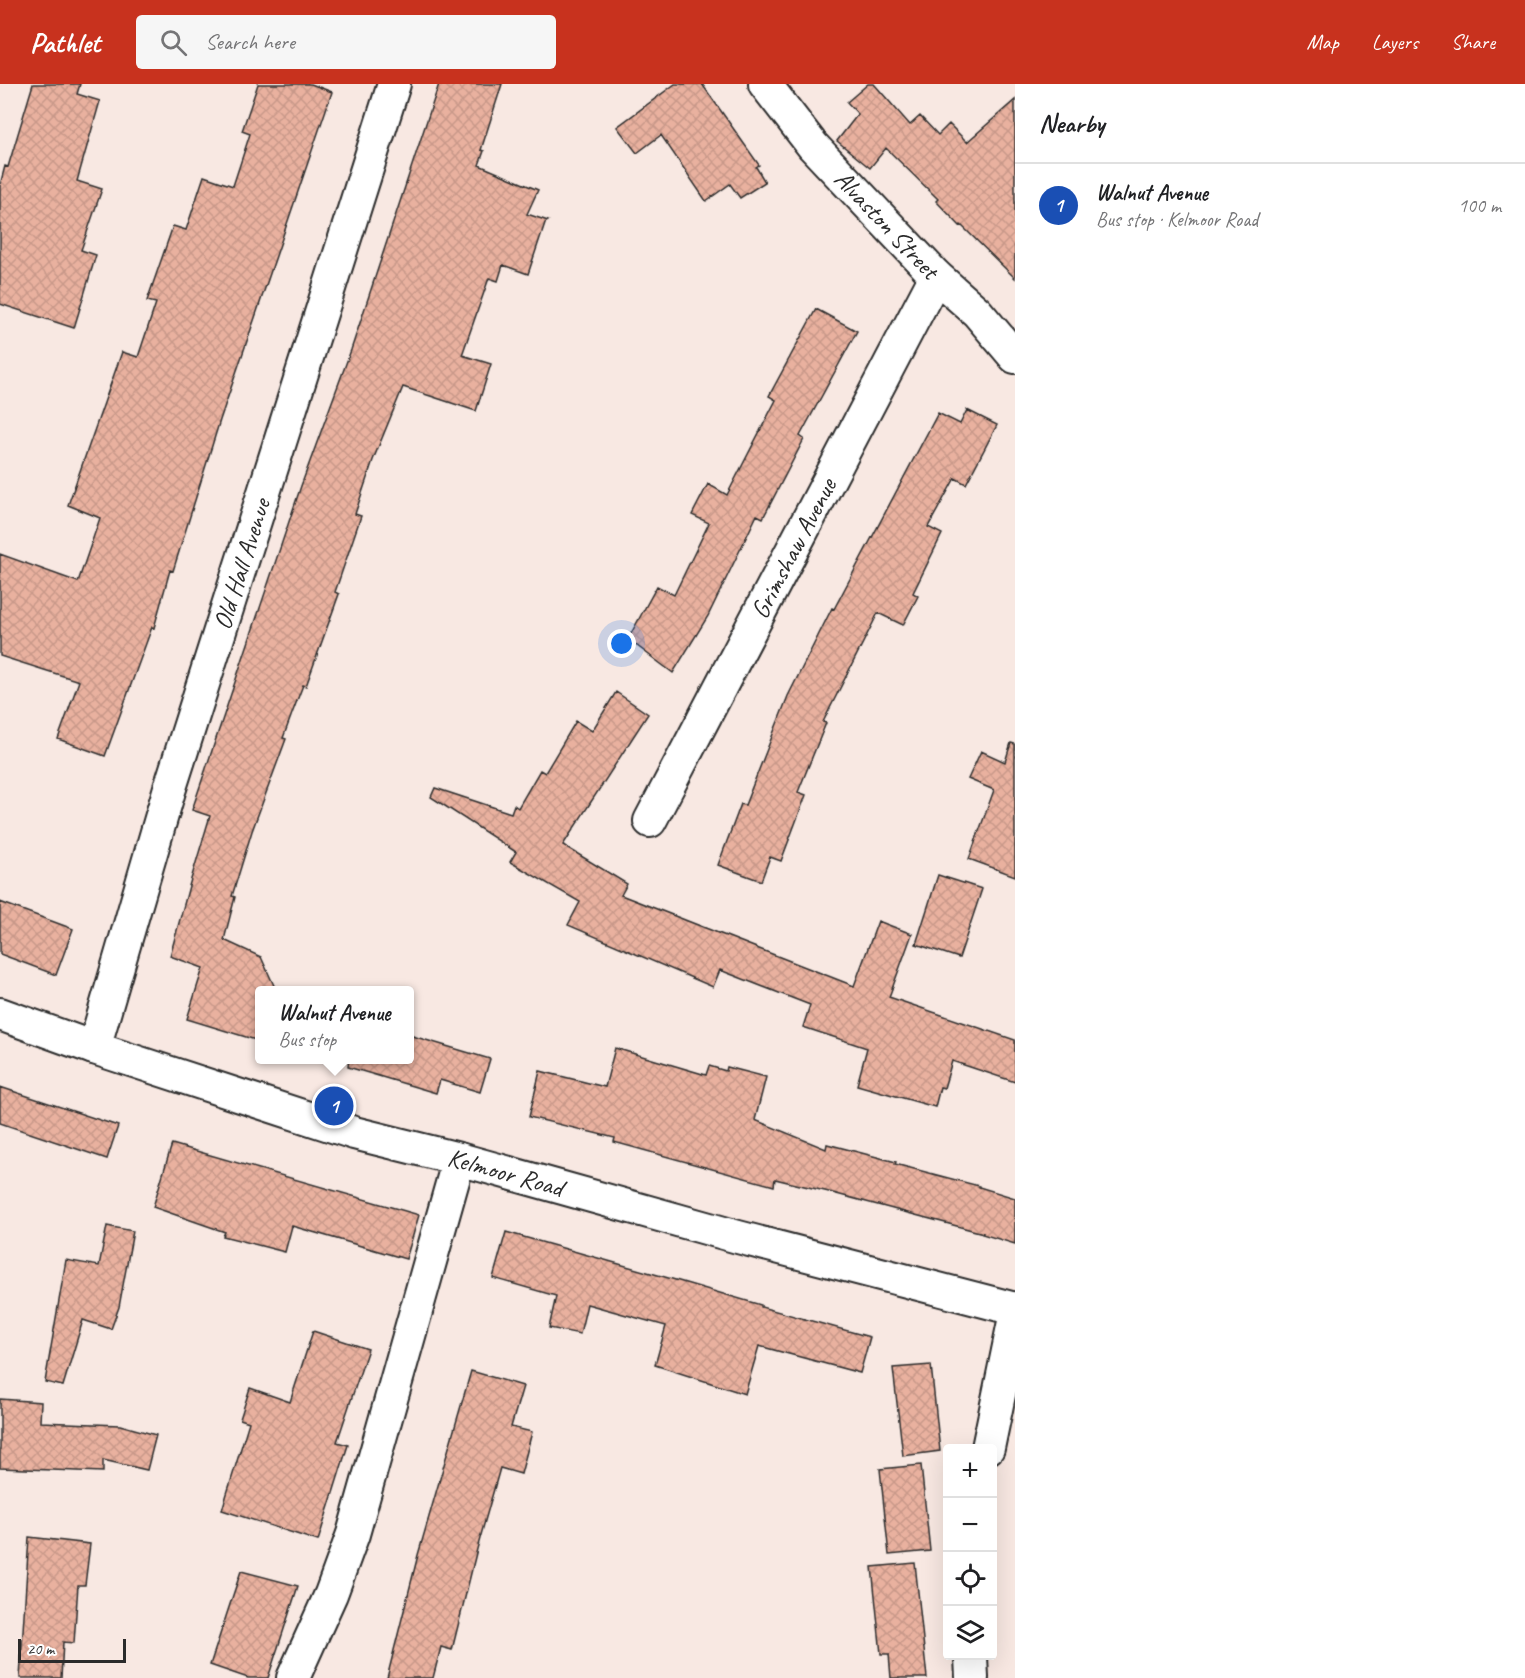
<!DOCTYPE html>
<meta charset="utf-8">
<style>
:root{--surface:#fff;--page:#f6f6f6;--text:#202124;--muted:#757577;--line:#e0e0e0;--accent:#c8321e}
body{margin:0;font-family:Caveat,sans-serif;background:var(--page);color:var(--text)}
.controls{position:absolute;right:18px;bottom:18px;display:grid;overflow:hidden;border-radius:6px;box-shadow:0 6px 24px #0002}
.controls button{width:54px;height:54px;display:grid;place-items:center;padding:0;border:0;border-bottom:2px solid var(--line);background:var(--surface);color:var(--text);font:30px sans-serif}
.scale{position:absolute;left:18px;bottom:15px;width:108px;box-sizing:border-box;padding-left:6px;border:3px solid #2b2b2b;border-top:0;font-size:16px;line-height:21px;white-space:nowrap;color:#2b2b2b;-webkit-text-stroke:4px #fff;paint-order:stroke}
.you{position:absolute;left:622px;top:560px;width:21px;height:21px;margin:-15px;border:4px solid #fff;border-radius:50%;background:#1a73e8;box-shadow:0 0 0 9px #1a73e833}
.badge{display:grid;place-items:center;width:39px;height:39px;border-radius:50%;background:var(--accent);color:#fff;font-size:20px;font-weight:700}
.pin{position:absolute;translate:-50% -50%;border:3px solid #fff;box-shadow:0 2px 6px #0006}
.popup{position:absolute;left:255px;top:902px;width:159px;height:78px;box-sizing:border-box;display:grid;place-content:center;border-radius:6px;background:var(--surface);filter:drop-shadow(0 2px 4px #0005);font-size:20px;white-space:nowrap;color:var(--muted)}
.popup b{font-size:22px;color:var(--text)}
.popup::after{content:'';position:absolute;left:50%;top:100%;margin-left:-12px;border:12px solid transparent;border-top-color:var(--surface)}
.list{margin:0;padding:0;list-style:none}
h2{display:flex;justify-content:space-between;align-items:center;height:78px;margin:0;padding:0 24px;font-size:26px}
h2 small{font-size:20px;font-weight:400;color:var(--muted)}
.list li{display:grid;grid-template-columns:39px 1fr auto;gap:18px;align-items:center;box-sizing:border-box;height:84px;padding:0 24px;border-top:2px solid var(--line)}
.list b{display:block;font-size:22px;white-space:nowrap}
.list p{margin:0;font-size:20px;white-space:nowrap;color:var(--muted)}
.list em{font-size:20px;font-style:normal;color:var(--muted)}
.icon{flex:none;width:33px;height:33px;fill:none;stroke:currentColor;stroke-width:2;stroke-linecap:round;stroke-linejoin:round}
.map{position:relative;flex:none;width:1015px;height:1594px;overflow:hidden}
header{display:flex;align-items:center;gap:36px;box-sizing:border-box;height:84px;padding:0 30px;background:var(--accent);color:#fff}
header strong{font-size:28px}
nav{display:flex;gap:33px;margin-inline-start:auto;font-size:21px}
.search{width:420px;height:54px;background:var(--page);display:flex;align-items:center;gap:15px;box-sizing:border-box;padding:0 21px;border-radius:6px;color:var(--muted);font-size:22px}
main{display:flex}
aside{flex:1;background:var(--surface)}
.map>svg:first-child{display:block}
</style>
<header>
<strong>Pathlet</strong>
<div class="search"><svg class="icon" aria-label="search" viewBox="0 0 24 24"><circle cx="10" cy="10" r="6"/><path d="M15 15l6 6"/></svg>Search here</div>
<nav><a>Map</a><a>Layers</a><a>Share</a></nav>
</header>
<main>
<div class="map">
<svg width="1015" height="1594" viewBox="0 0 1015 1594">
<defs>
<pattern id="building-cross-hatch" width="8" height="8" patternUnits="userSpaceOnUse" patternTransform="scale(1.5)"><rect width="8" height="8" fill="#e9b19f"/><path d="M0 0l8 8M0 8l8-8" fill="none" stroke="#c89889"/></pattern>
</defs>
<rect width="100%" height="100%" fill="#f8e8e2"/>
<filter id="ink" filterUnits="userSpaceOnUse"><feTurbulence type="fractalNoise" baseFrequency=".0167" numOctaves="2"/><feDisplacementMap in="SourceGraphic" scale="12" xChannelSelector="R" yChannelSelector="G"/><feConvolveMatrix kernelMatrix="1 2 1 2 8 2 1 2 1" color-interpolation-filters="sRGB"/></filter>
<g filter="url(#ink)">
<!-- building -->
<path fill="url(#building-cross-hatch)" stroke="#2b2b2b" stroke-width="1.5" d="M 33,0 L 80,0 L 77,10 L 100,17 L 77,97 L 102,105 L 81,166 L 96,171 L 74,244 L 0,220 L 0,101 L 5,82 L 8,83 Z
M 258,0 L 311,0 L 332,8 L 220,336 L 173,487 L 170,486 L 154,544 L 152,543 L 105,672 L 58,655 L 79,597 L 0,572 L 0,470 L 78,498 L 100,434 L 68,421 L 122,268 L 138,273 L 156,219 L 147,217 L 173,142 L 186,146 L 204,92 L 233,102 L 250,50 L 242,47 Z
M 439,0 L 502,0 L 481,66 L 484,67 L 479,81 L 538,106 L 527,130 L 548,137 L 545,139 L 528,190 L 503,181 L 498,197 L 489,194 L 462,271 L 491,280 L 476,327 L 403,303 L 373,376 L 355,430 L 361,432 L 335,508 L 339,510 L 306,602 L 303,601 L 293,627 L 283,654 L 286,655 L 252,747 L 232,812 L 235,813 L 224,856 L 261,873 L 276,906 L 259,906 L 259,957 L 187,935 L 203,884 L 170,872 L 189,802 L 210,732 L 192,726 L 301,402 L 351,266 Z
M 675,0 L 702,0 L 759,81 L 756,83 L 765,98 L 740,114 L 730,100 L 706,117 L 661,51 L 637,69 L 617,43 Z
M 868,0 L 874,0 L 910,41 L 920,32 L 938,51 L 949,40 L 967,58 L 1015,16 L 1015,194 L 961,141 L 960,142 L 936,117 L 938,115 L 886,64 L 870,84 L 837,57 L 858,30 L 847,18 Z
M 816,225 L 857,247 L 800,352 L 804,355 L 763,434 L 757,431 L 708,532 L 673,589 L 628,555 L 657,502 L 674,511 L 709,439 L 692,431 L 708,400 L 727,411 L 776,316 L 769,312 Z
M 967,326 L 997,341 L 966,400 L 955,394 L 928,443 L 942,450 L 913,509 L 918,512 L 903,541 L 878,529 L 823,638 L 826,639 L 798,708 L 806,711 L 781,777 L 770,773 L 761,797 L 718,781 L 741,720 L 745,721 L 788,612 L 832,524 L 834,525 L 938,329 L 960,340 Z
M 616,608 L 648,630 L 563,761 L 627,800 L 621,811 L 854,902 L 878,837 L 912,850 L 889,913 L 1015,956 L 1015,998 L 952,977 L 944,1004 L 940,1003 L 935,1023 L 857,1001 L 867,964 L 803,943 L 810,921 L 720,886 L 713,903 L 568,841 L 580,818 L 510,778 L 516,768 L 431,713 L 435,704 L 511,729 L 514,721 L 518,724 L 540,686 L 545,689 L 576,637 L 592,647 Z
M 1011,659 L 1015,660 L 1015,792 L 969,775 L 994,706 L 968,695 L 981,667 L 1005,678 Z
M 938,791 L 982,805 L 959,874 L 916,860 Z
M 0,818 L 73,845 L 56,891 L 0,870 Z
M 409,951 L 490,975 L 480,1008 L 440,996 L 436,1009 L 348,983 L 349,975 L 409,975 Z
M 615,964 L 706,991 L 709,982 L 726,987 L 727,983 L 766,993 L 755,1036 L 826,1065 L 827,1060 L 896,1078 L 895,1080 L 979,1102 L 979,1103 L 1015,1114 L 1015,1160 L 982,1150 L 983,1149 L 829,1108 L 775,1095 L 774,1102 L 614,1058 L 615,1054 L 529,1033 L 540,987 L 605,1003 Z
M 0,1003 L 118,1042 L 107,1075 L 0,1039 Z
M 172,1060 L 419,1131 L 406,1175 L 292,1142 L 285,1168 L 223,1152 L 225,1148 L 153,1123 Z
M 107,1142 L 133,1147 L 119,1223 L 111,1245 L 83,1236 L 63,1302 L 45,1298 L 66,1176 L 99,1182 Z
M 506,1148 L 672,1195 L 761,1221 L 761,1223 L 870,1253 L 860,1289 L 759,1262 L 745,1310 L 655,1281 L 666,1242 L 587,1220 L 580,1250 L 549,1244 L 556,1212 L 493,1194 Z
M 313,1247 L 368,1265 L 337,1358 L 348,1361 L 318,1457 L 222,1426 L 249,1338 L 240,1335 L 250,1304 L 290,1318 Z
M 931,1281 L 940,1367 L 903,1372 L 893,1284 Z
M 471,1287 L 523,1302 L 511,1343 L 532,1348 L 521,1390 L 500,1384 L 477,1465 L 452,1566 L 441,1563 L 433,1594 L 387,1594 L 418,1471 Z
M 0,1315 L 41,1318 L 40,1338 L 120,1341 L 156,1351 L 147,1386 L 103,1376 L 103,1388 L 0,1384 Z
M 921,1381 L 930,1467 L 889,1471 L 880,1385 Z
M 29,1453 L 90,1460 L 85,1501 L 78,1501 L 74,1559 L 63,1558 L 61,1594 L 20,1594 Z
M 915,1479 L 927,1594 L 891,1594 L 889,1570 L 881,1570 L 872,1483 Z
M 241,1487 L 298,1502 L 268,1594 L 248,1594 L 210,1581 Z"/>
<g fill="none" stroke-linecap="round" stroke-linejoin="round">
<!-- street casing -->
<g stroke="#2b2b2b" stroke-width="36">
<g id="street">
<path id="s1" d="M 765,0 L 813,62 L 936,192 L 977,228 L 1015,273"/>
<path id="s2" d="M 650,737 L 936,192"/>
<path id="s3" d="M 0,930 L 94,964 L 354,1049 L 459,1075 L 738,1153 L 1015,1225"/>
<path id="s4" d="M 94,964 L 169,707 L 394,0"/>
<path d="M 988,1364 L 1015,1233"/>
<path d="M 971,1572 L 972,1594"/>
<path d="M 293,1594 L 331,1510 L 353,1450 L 459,1075"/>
</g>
</g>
<!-- street -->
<use href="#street" stroke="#fff" stroke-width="32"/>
</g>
</g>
<g text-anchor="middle" stroke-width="4.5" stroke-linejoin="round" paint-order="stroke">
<!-- street labels -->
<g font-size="26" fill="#2b2b2b" stroke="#fff">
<text dy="9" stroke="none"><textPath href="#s1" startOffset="186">Alvaston Street</textPath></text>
<text dy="9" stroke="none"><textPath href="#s2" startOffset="308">Grimshaw Avenue</textPath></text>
<text dy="9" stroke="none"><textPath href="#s4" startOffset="506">Old Hall Avenue</textPath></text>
<text dy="9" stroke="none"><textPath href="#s3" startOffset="530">Kelmoor Road</textPath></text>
</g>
</g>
</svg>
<div class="controls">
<button>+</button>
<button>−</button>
<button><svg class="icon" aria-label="locate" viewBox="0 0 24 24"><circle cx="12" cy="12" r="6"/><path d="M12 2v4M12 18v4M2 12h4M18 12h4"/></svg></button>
<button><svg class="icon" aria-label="layers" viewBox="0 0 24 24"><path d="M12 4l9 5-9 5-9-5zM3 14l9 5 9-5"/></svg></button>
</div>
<div class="scale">20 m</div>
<div class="you"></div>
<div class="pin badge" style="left:334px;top:1022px;background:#1a4fb4">1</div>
<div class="popup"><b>Walnut Avenue</b>Bus stop</div>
</div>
<aside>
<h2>Nearby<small></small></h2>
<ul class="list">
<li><span class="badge" style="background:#1a4fb4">1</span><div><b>Walnut Avenue</b><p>Bus stop · Kelmoor Road</p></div><em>100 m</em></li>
</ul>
</aside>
</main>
